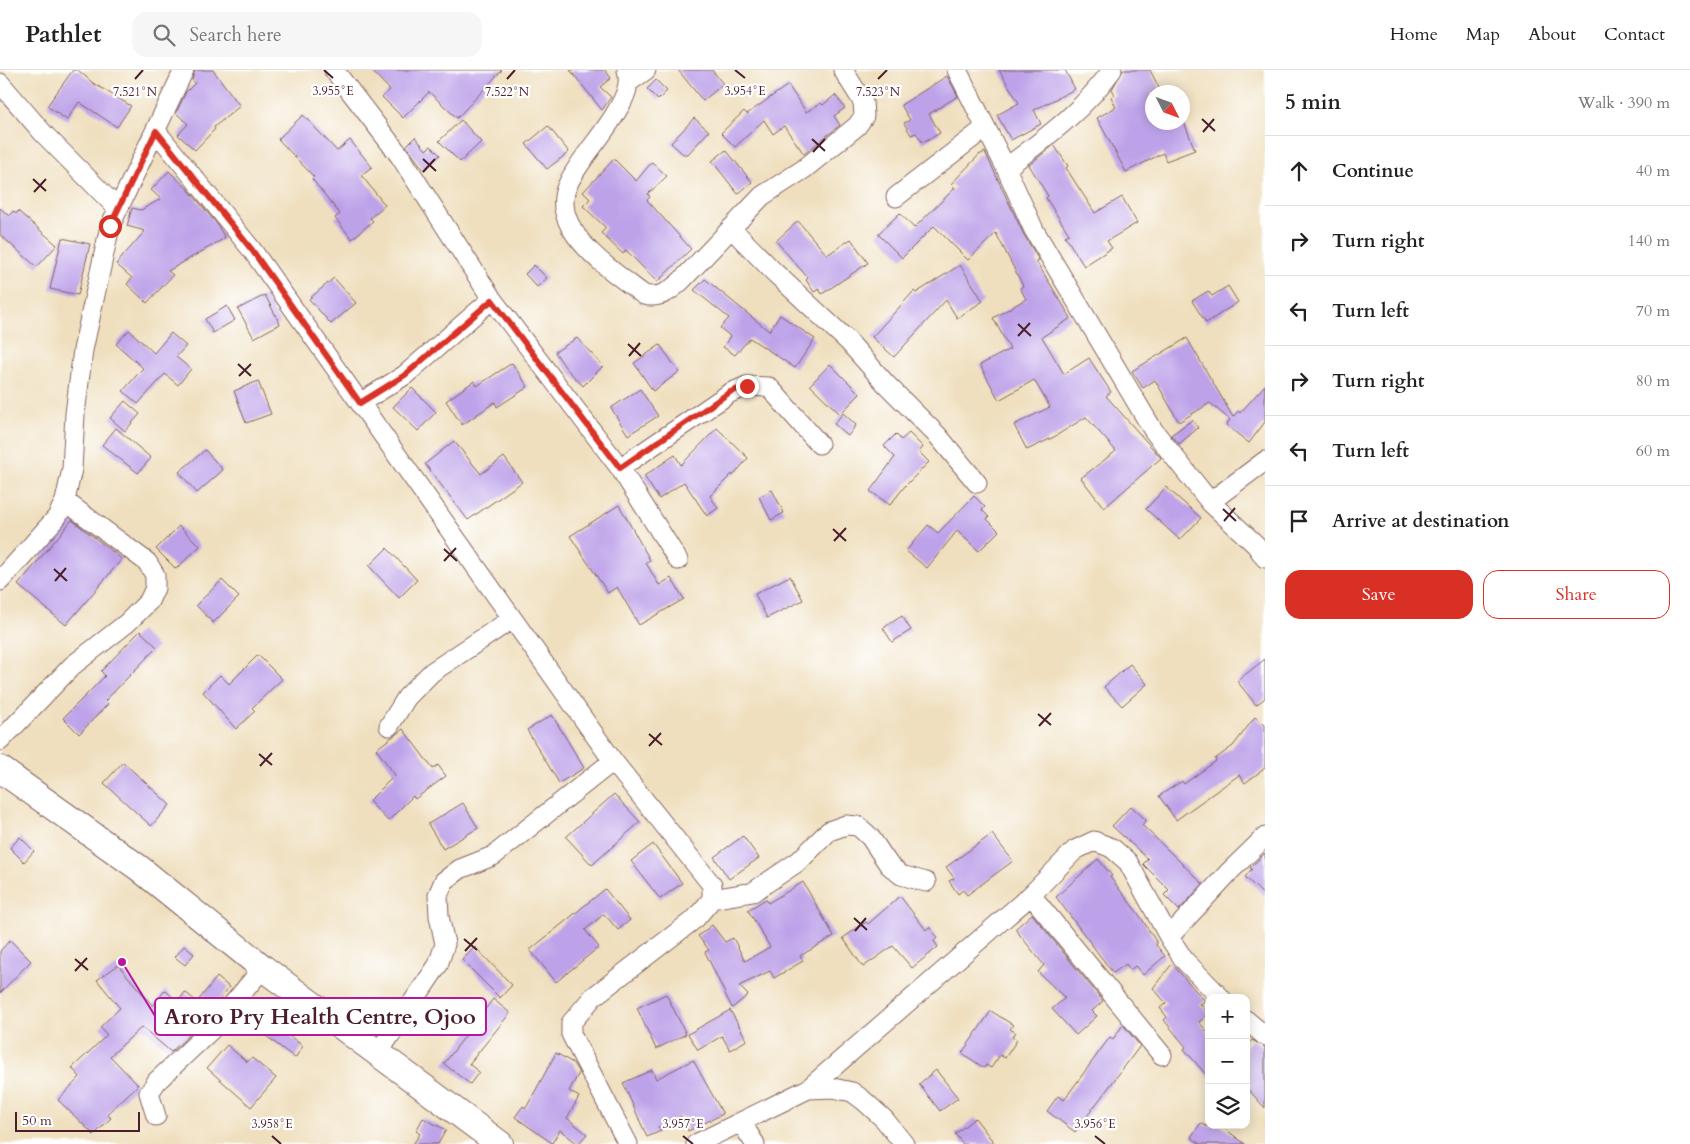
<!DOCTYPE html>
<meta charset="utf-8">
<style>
:root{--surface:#fff;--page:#f6f6f6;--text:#222;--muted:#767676;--line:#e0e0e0;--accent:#d93025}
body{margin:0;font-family:Cardo,serif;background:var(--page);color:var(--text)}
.controls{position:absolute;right:15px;bottom:15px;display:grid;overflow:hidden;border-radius:10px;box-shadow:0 2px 12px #0003}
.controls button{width:45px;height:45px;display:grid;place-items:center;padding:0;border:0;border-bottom:1px solid var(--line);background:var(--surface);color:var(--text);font:25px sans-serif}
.compass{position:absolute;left:1145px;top:15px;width:45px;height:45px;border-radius:50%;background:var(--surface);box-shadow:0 2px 12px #0003;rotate:132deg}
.scale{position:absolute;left:15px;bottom:12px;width:125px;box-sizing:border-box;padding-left:5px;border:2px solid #4a1f2b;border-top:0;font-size:14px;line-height:18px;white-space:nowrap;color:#4a1f2b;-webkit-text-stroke:4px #fff;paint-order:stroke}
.stop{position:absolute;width:15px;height:15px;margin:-11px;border:4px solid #d93025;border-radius:50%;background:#fff}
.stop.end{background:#d93025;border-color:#fff;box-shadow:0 1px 5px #0008}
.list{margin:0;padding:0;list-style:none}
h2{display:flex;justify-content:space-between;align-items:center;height:65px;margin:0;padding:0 20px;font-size:21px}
h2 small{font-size:16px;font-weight:400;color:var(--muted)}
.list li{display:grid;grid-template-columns:32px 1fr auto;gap:15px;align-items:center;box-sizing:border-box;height:70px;padding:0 20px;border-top:1px solid var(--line)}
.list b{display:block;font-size:19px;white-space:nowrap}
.list em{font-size:16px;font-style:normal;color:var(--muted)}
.actions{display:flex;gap:10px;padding:15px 20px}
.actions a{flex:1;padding:11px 0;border:1px solid var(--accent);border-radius:15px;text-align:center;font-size:18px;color:var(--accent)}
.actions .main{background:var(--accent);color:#fff}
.icon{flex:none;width:28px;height:28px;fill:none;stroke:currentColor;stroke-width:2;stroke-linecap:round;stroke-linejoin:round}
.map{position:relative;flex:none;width:1265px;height:1074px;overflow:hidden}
header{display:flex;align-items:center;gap:30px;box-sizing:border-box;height:70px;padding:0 25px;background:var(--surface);border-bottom:1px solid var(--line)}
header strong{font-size:24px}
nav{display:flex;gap:28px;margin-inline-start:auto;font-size:18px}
.search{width:350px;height:45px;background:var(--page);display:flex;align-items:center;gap:12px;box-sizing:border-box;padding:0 18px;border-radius:15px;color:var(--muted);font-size:19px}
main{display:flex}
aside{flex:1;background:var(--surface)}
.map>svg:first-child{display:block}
</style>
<header>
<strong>Pathlet</strong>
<div class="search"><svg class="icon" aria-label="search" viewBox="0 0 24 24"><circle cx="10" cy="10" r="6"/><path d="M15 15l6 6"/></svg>Search here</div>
<nav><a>Home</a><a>Map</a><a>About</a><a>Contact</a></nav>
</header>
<main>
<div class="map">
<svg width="1265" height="1074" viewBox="0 0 1265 1074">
<rect width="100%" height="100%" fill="#fff"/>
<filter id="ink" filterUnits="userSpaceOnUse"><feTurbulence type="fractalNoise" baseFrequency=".02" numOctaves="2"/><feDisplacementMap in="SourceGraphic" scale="10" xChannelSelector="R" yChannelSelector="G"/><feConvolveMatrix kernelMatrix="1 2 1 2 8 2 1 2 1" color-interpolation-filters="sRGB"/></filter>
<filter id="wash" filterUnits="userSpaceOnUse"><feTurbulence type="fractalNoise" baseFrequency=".0096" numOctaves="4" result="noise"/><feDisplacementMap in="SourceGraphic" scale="20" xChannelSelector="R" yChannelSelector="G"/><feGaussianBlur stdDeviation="1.12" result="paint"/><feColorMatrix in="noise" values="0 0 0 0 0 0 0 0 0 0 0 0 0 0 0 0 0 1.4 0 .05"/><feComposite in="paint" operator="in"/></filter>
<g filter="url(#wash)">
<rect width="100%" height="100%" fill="#efdfbe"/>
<g id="blocks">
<!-- building -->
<path fill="#bda2e9" d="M 73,0 L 78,0 L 93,13 L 131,36 L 117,57 L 79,32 L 67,50 L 47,36 Z
M 195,0 L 213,0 L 240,36 L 214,57 L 215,59 L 195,80 L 178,65 L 188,54 L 176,43 L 186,22 L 195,13 L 192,10 Z
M 371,0 L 502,0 L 457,48 L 429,22 L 403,48 L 382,27 L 390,20 Z
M 570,0 L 605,0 L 611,8 L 600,17 L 611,27 L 602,40 Z
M 678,0 L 712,0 L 723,14 L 703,31 Z
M 999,0 L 1065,0 L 1075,19 L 1034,40 L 1041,54 L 1011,70 L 997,45 L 1019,33 Z
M 1123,0 L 1150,0 L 1161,22 L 1152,22 L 1152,52 L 1184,52 L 1195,80 L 1166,91 L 1163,83 L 1126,102 L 1097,48 L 1116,37 L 1111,27 L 1115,25 L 1112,19 Z
M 947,6 L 958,26 L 929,44 L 940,63 L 923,73 L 916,63 L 911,65 L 904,53 L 910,50 L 901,35 Z
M 656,10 L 667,21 L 658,30 L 647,19 Z
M 788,15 L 806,42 L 821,33 L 823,35 L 835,25 L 845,38 L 834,46 L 840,55 L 804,84 L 784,56 L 773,64 L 764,50 L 735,77 L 721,63 L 744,41 L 747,44 Z
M 303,45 L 337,81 L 350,70 L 372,97 L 361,105 L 385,135 L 370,148 L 373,151 L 352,169 L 335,148 L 340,144 L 312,109 L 314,107 L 278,69 Z
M 694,48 L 709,61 L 688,84 L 683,84 L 671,73 Z
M 461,50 L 481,72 L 460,92 L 439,71 Z
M 548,56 L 569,82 L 547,99 L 526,74 Z
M 415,67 L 426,80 L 431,76 L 440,85 L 424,100 L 406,76 Z
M 1054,75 L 1068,96 L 1066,98 L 1095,143 L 1122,127 L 1137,153 L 1107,171 L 1112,178 L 1084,196 L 1065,166 L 1069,164 L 1046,128 L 1048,126 L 1029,95 Z
M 726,80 L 752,112 L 738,124 L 712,91 Z
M 985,82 L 1024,165 L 1039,190 L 1036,191 L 1071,248 L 1042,267 L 1064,304 L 1089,288 L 1111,322 L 1106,326 L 1161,388 L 1104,438 L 1081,408 L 1116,381 L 1086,347 L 1054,367 L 1027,380 L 1014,355 L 1050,337 L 1034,310 L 999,330 L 980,295 L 1010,279 L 993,248 L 1026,229 L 1020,218 L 1023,216 L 996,163 L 968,190 L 934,156 L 902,188 L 878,164 L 900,143 L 914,158 L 955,118 L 951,114 L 979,85 Z
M 614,89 L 636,111 L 652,92 L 667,106 L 648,124 L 650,127 L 647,130 L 691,179 L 657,212 L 626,180 L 623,184 L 601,163 L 606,158 L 583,136 L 590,129 L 583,122 Z
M 169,101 L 188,119 L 217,154 L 225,168 L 168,201 L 173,205 L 147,233 L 127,214 L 132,208 L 116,194 L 145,161 L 127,156 L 132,138 L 141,140 L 161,129 L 151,120 Z
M 0,138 L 9,146 L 13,141 L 16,144 L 18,141 L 57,175 L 37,197 L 0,165 Z
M 798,151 L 827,185 L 851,169 L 868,193 L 822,224 L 819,219 L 814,222 L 806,210 L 808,208 L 776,171 Z
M 62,168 L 90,174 L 78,225 L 50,219 Z
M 534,195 L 547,208 L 537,217 L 525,204 Z
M 960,195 L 983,231 L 957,248 L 946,230 L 894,287 L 872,267 L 914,221 L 916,223 Z
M 334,208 L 356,233 L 331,254 L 309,229 Z
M 705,209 L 769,261 L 780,245 L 815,269 L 795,298 L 750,268 L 735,285 L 723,277 L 730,266 L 720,258 L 729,248 L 694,220 Z
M 1228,216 L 1238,232 L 1206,253 L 1192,231 L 1208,221 L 1212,226 Z
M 265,225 L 280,254 L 254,268 L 238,239 Z
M 227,236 L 235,250 L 213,263 L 205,249 Z
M 129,260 L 154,283 L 171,263 L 186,276 L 176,287 L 191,299 L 178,315 L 165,304 L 138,334 L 123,321 L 143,298 L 116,274 Z
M 577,268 L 603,296 L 583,316 L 565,297 L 555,282 Z
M 1187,268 L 1233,347 L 1238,341 L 1240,343 L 1265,315 L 1265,352 L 1249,373 L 1226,355 L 1230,350 L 1210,333 L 1179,352 L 1155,310 L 1143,318 L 1132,301 Z
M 660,275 L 679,302 L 653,321 L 634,293 Z
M 512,293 L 528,317 L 497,337 L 495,332 L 462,355 L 446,331 L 474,311 L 477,316 Z
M 830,294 L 860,324 L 840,344 L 810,315 Z
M 258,311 L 271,344 L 246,353 L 234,321 Z
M 412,318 L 436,342 L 418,361 L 393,337 Z
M 640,319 L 658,346 L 628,365 L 611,338 Z
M 125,331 L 140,344 L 125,361 L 110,348 Z
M 843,343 L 856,355 L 848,366 L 834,354 Z
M 1192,350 L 1198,358 L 1179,374 L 1171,365 Z
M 116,358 L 151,388 L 138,403 L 102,375 Z
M 717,358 L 748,388 L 733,406 L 732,404 L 710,426 L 718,438 L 707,446 L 684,412 L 659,429 L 644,406 L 675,385 L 681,395 Z
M 909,363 L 923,377 L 919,382 L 929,392 L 905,416 L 890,435 L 870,421 L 895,387 L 884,376 L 896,364 L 901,370 Z
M 454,371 L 481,404 L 504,387 L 522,412 L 468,450 L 425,394 Z
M 205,380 L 223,400 L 197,423 L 179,402 Z
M 1166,417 L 1201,448 L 1180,470 L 1146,439 Z
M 772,420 L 784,443 L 771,450 L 759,427 Z
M 974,426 L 985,437 L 982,440 L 989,447 L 987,449 L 999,461 L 979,481 L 957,461 L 927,498 L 906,481 L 928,455 L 938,463 Z
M 619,435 L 650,490 L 646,493 L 659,515 L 671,508 L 684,529 L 639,555 L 617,517 L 608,523 L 570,466 Z
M 72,450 L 122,489 L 66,555 L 18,515 Z
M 179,456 L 200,476 L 176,499 L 156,479 Z
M 387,478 L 417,510 L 399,528 L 369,496 Z
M 790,506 L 803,530 L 767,548 L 755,524 Z
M 222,510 L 239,527 L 213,553 L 196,535 Z
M 902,546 L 911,560 L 892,572 L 883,558 Z
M 140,561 L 157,577 L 105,631 L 108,634 L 79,664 L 63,648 L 105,606 L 101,601 Z
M 258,585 L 282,609 L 252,638 L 255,641 L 236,659 L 203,622 L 220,605 L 229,614 Z
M 1265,589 L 1265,628 L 1256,635 L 1237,611 Z
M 1130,594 L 1147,614 L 1122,636 L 1104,617 Z
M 552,645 L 584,698 L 559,713 L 527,660 Z
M 1255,647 L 1265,655 L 1265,698 L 1245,713 L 1239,705 L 1176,750 L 1159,726 L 1182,711 L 1184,714 L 1216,691 L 1215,689 L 1233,676 Z
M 403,659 L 433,699 L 438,695 L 446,706 L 415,729 L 413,726 L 388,751 L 369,731 L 395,705 L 376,679 Z
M 123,692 L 170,735 L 151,756 L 104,713 Z
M 614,724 L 640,752 L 592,795 L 566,767 Z
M 463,733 L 478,758 L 443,779 L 428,754 Z
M 1131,736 L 1146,750 L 1142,755 L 1203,814 L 1179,840 L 1164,825 L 1169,820 L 1143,794 L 1148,789 L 1112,756 Z
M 992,764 L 1013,791 L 967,825 L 963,820 L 958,824 L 949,811 L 954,808 L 946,797 Z
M 743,766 L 759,788 L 729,809 L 714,787 Z
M 20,767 L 34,781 L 24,792 L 10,778 Z
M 653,774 L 682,813 L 660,829 L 631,791 Z
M 1265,783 L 1265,826 L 1245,807 L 1252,799 L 1250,798 Z
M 1098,789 L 1112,806 L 1110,807 L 1140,846 L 1157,873 L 1156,875 L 1165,886 L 1143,905 L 1135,896 L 1130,900 L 1126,894 L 1113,903 L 1056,827 Z
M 803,812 L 834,866 L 800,886 L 803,891 L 774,908 L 770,901 L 739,916 L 748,925 L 732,938 L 705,882 L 709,880 L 698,866 L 712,855 L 725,872 L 733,868 L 745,891 L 770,877 L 748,840 L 766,829 L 768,833 Z
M 605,819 L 630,850 L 618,860 L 604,844 L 585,860 L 599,877 L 556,912 L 530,880 Z
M 900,826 L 926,860 L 929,857 L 937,868 L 934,871 L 938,877 L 912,898 L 893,876 L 863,897 L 843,868 L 866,852 L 868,854 Z
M 1032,844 L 1103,931 L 1092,941 L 1097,946 L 1076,965 L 1052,939 L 1065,928 L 1038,902 L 1044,895 L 1015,859 Z
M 10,870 L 31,891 L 0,923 L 0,881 Z
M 184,876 L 194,884 L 185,895 L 175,887 Z
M 475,877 L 512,915 L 500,928 L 462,890 Z
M 1172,894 L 1205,931 L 1200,934 L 1209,944 L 1199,952 L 1209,964 L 1209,1008 L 1184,979 L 1186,977 L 1164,950 L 1167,947 L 1160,938 L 1166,933 L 1153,918 Z
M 118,895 L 153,936 L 165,920 L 178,932 L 185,922 L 197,932 L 217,907 L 229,917 L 204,951 L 171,982 L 142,957 L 110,986 L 138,1015 L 107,1044 L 111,1048 L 94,1065 L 58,1030 L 80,1007 L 72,998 L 107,965 L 100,957 L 120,938 L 97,910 Z
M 666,924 L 686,964 L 656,979 L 637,938 Z
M 493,929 L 510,943 L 469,994 L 479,1002 L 470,1014 L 444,994 Z
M 730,940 L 747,970 L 730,980 L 722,966 L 698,980 L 688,964 Z
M 991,941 L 1013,955 L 1010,959 L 1015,962 L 1012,967 L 1017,970 L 1005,988 L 1000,985 L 991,998 L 986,995 L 984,998 L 962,983 Z
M 258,942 L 303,976 L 295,988 L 249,953 Z
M 1123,955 L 1140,976 L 1075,1062 L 1047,1041 L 1058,1026 L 1064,1030 L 1110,967 L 1113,969 Z
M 1252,970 L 1265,977 L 1265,1038 L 1246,1017 L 1246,976 Z
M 227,975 L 247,992 L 252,988 L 276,1008 L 251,1037 L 207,998 Z
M 556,983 L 573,993 L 579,1003 L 569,1021 L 579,1027 L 567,1048 L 587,1064 L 578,1074 L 560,1060 L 552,1073 L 515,1047 L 523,1036 L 526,1038 Z
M 693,990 L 723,1044 L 688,1061 L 681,1046 L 658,1057 L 661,1061 L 647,1067 L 623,1013 L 652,1000 L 656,1009 Z
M 936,1000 L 958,1028 L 940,1041 L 919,1014 Z
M 423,1048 L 446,1060 L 438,1074 L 413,1074 L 420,1064 L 416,1061 Z
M 975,1048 L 995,1074 L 963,1074 L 955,1064 Z
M 1201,1053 L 1205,1056 L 1220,1055 L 1245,1074 L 1200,1074 L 1191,1067 Z"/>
</g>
</g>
<g filter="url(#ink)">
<use href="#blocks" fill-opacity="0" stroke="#84625e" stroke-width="1"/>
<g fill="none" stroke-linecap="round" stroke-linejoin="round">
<!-- street casing -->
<g stroke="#84625e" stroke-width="21">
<path id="street" d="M 334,0 L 400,86 L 492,229 L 620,398 L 678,490
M 627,0 C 631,14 625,27 618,39 C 604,65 582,86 569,112 C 544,158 614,202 644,225 C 660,229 670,221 681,211 L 762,126 L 804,99 L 857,56 L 864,46 L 863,32 L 843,0
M 957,0 L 1006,98 L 1034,160 L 1153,360 L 1210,432 L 1256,475 L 1265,488
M 629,12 L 646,0
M 0,13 L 43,63 L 117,138
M 156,61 L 252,180 L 613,691 L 712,815 L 712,829 L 696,848 L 593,927 L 571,953 L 571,964 L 628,1074
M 1006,98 C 1044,69 1084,40 1112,0
M 896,127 L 985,58
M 731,158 L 774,202 L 848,271 L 886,314 L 938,366 L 977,413
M 360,333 L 405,305 L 492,229
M 620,398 L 730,323 L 747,316 L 769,317 L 819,374
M 1210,432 L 1265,391
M 0,511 L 57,447 L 65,431 L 72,399 L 75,344 L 83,280 L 110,156 L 184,0
M 389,656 L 407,627 L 432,602 L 512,549
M 0,671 L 72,596 L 127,553 L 149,531 L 155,518 L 155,505 L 147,492 L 65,431
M 1031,825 L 1162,985
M 712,829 L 753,822 L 799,791 L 829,761 L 846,755 L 858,756 L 870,767 L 889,795 L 901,805 L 926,812
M 1169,867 L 1230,801 L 1265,767
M 1246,950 L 1265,966
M 378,983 L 438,895 L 445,874 L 439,846 L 438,825 L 444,811 L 460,799 L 493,786 L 613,691
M 808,1019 L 1031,825 L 1075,780 L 1094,771 L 1112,778 L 1128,792 L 1169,867 L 1184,890 L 1221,928
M 156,1046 L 149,1023 L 157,1011 L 212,959 L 263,898
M 741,1052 L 755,1074
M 696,1074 L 808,1019 L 833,1018 L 852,1022 L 863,1030 L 884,1049 L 904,1074"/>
</g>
<!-- secondary casing -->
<g stroke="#84625e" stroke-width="28">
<path id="secondary" d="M 0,699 L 139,798 L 263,898 L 500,1074"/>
</g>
<!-- street -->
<use href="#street" stroke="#fff" stroke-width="19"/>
<!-- secondary -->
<use href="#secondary" stroke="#fff" stroke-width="26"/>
</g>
</g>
<g fill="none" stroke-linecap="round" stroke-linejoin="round" filter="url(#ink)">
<!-- route -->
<path stroke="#d93025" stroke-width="6" d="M 110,156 L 156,61 L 252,180 L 360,333 L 405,305 L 492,230 L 620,398 L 730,322 L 747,316"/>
</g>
<!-- ticks -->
<path fill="none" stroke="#4a1f2b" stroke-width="2" d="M 324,0 L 333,8M 735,0 L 745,8M 135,9 L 143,0M 507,9 L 515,0M 878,9 L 887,0M 1202,49 L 1215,61M 1203,62 L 1214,49M 812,69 L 825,81M 813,82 L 825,69M 423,89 L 436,101M 423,102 L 435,89M 33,109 L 46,121M 34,122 L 46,109M 1018,254 L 1031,266M 1018,266 L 1030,253M 628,274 L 641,286M 629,286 L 640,273M 238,294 L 251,306M 239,306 L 251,294M 1223,439 L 1236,451M 1224,451 L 1235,438M 833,459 L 846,471M 834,471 L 846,458M 444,479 L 457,491M 444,491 L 456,478M 54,499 L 67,511M 55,511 L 66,498M 1038,644 L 1051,655M 1039,656 L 1051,643M 649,664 L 662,675M 649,676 L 661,663M 259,684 L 272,695M 260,696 L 272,683M 854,848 L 867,860M 855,861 L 866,848M 464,869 L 477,880M 465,881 L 477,868M 75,889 L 88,900M 75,901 L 87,888M 272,1066 L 281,1074M 683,1066 L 693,1074M 1095,1066 L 1105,1074"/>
<g font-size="12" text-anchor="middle" fill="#4a1f2b" stroke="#fff" stroke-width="4.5" stroke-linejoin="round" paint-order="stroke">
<text x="333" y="25">3.955°E</text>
<text x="745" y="25">3.954°E</text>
<text x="135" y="26">7.521°N</text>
<text x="507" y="26">7.522°N</text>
<text x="878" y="26">7.523°N</text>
<text x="272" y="1058">3.958°E</text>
<text x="683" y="1058">3.957°E</text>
<text x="1095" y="1058">3.956°E</text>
</g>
<!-- callouts -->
<path fill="none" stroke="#b5179e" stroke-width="2" d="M122 892L155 946"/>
<circle fill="#b5179e" stroke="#fff" stroke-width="2" cx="122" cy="892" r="5"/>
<rect fill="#fff" stroke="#b5179e" stroke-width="2" x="155" y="928" width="331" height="37" rx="5"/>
<g font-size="22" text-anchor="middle" font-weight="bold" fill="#4a1f2b">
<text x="320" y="954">Aroro Pry Health Centre, Ojoo</text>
</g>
</svg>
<div class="controls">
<button>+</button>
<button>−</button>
<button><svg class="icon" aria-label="layers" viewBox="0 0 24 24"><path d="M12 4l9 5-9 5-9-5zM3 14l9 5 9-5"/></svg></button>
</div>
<svg class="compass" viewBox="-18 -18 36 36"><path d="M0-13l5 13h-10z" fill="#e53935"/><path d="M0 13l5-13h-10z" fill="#767676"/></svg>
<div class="scale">50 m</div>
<div class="stop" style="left:110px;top:156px"></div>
<div class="stop end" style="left:747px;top:316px"></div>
</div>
<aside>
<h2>5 min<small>Walk · 390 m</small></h2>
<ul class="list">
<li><svg class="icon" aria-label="ahead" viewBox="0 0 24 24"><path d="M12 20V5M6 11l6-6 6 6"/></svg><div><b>Continue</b></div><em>40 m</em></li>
<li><svg class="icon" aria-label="right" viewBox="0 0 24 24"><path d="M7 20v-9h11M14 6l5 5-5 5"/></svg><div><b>Turn right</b></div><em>140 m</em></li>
<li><svg class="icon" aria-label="left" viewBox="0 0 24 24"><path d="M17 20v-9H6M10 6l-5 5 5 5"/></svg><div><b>Turn left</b></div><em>70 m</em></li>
<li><svg class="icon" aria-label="right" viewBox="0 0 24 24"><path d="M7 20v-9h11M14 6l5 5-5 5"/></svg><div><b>Turn right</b></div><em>80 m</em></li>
<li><svg class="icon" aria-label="left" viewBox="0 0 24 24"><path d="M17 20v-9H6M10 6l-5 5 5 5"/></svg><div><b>Turn left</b></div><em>60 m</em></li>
<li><svg class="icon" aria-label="arrive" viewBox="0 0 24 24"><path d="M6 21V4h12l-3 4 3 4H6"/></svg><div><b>Arrive at destination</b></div></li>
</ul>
<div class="actions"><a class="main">Save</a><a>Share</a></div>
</aside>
</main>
